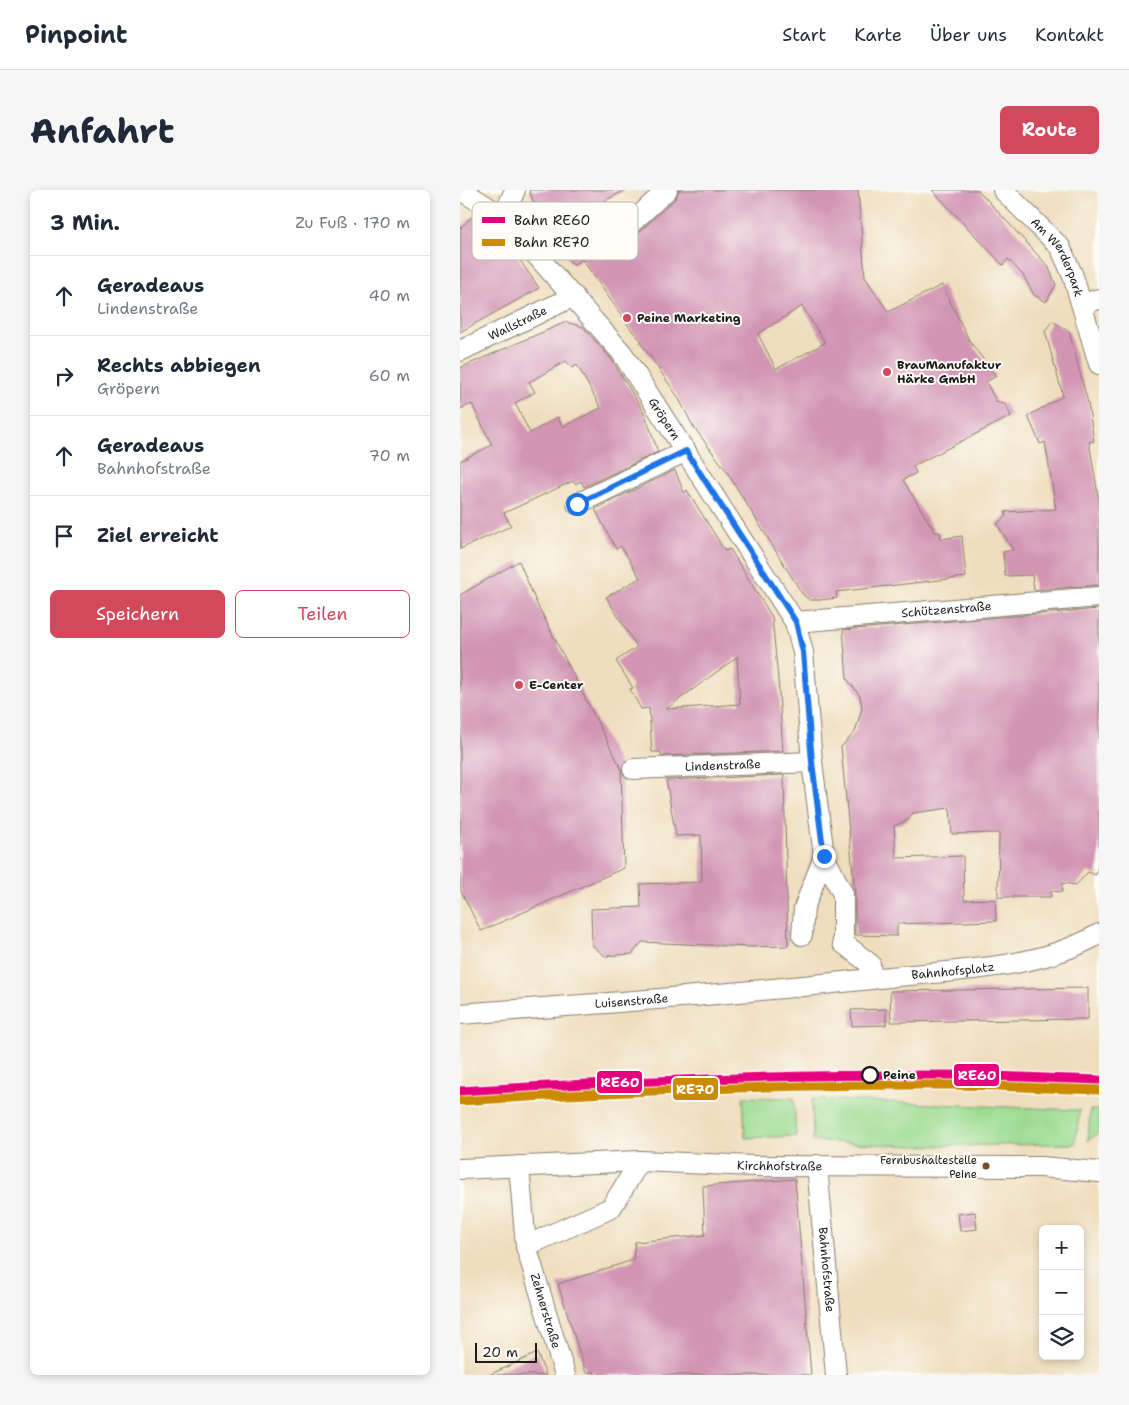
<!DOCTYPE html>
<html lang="de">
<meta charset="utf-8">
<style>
:root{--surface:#fff;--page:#f6f6f7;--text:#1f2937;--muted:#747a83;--line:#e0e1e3;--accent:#d1495b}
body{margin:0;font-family:"Shantell Sans",sans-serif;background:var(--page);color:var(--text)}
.controls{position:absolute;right:15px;bottom:15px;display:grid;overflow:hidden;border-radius:8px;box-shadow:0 2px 8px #0003}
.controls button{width:45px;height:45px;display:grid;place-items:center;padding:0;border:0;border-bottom:1px solid var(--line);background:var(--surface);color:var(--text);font:25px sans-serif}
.scale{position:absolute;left:15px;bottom:12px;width:62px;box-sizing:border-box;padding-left:5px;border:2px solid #1c1c1c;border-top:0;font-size:14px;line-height:18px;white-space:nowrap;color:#1c1c1c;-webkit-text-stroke:4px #fdfcf7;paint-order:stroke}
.stop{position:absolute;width:15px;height:15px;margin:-11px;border:4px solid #1a73e8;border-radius:50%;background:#fff}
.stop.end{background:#1a73e8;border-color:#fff;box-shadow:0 1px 5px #0008}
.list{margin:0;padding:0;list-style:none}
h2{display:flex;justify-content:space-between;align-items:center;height:65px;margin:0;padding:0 20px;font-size:21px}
h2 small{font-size:16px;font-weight:400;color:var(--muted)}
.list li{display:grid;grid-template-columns:32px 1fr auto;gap:15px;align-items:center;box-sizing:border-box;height:80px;padding:0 20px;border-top:1px solid var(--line)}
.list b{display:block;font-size:19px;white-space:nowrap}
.list p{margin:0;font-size:16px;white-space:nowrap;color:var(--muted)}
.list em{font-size:16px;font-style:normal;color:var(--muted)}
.actions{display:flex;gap:10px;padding:15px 20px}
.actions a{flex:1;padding:11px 0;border:1px solid var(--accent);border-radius:8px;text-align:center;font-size:18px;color:var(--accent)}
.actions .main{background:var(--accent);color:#fff}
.icon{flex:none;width:28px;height:28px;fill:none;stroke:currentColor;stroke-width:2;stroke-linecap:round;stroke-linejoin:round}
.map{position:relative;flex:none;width:639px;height:1185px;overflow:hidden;border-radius:8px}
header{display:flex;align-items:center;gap:30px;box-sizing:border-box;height:70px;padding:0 25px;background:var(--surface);border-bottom:1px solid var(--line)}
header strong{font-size:24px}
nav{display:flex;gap:28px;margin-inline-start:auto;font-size:18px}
.intro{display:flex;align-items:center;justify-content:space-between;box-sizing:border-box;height:120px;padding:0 30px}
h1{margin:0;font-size:35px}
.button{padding:12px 22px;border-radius:8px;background:var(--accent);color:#fff;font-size:18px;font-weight:700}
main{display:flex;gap:30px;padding:0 30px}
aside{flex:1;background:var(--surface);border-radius:8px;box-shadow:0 2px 8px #0003}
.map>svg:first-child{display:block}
</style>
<header>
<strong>Pinpoint</strong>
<nav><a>Start</a><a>Karte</a><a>Über uns</a><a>Kontakt</a></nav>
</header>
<div class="intro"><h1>Anfahrt</h1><a class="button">Route</a></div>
<main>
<aside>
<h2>3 Min.<small>Zu Fuß · 170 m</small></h2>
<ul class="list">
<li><svg class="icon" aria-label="ahead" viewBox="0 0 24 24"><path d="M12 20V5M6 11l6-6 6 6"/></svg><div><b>Geradeaus</b><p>Lindenstraße</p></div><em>40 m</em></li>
<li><svg class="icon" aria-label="right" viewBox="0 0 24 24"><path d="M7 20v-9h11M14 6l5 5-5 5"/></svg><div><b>Rechts abbiegen</b><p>Gröpern</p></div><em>60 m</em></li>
<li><svg class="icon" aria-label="ahead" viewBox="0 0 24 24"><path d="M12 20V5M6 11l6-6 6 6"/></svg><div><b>Geradeaus</b><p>Bahnhofstraße</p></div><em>70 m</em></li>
<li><svg class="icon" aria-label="arrive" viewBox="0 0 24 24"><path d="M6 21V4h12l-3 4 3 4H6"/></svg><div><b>Ziel erreicht</b></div></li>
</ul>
<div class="actions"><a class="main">Speichern</a><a>Teilen</a></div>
</aside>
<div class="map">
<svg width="639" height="1185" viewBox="0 0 639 1185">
<rect width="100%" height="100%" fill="#fdfcf7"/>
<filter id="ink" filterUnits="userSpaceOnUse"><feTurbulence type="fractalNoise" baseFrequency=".02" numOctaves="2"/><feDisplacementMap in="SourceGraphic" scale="10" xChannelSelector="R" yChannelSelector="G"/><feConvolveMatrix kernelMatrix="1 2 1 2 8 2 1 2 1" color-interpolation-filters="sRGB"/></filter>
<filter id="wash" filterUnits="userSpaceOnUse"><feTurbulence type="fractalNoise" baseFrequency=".0096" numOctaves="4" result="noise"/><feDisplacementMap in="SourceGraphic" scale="20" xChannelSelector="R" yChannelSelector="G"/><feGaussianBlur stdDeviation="1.12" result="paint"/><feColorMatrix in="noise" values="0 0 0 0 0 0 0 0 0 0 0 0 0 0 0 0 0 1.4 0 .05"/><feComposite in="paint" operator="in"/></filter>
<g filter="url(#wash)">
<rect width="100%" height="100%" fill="#efdebe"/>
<!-- green -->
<path fill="#9cdb90" stroke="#5c7c56" d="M 283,907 L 334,908 L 336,946 L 285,948 Z
M 352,909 L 620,920 L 615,954 L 453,956 L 353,951 Z
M 630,920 L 639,920 L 639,942 L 628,951 Z"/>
<g id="blocks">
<!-- building -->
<path fill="#d295b4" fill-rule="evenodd" d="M 69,0 L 166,0 L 130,18 L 159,57 L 175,46 L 215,9 L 219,0 L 398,0 L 405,87 L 428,122 L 482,95 L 510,152 L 536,186 L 526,192 L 536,211 L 545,214 L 551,226 L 453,276 L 456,283 L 443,290 L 475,342 L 480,342 L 481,349 L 502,346 L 506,387 L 376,402 L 377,408 L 360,410 L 350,410 L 343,405 L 265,279 L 233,236 L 218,207 L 180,152 L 183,152 L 173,142 L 122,69 L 113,75 L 84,39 ZM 342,116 L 365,153 L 316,179 L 298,144 Z
M 472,0 L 518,0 L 588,76 L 596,95 L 586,112 L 574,105 L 563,85 L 548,69 L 543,75 Z
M 13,26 L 59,69 L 79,98 L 0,142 L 0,38 Z
M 592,131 L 609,141 L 628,213 L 634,251 L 629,252 L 639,311 L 639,395 L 574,400 L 572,385 L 545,386 L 543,362 L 553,360 L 537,334 L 546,326 L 545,322 L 596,319 L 585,252 L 580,254 L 568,226 L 603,206 L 585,141 Z
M 106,132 L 123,137 L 152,170 L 185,224 L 198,262 L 124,297 L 121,291 L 115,294 L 113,291 L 44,323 L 51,336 L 0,359 L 0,271 L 32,255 L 12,214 L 0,219 L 0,178 ZM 106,171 L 112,178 L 117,175 L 141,218 L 102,237 L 98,227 L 70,243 L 55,213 L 75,202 L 69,192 Z
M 215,280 L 224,303 L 227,300 L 265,361 L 270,359 L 312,427 L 318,489 L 323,561 L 201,566 L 201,562 L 192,562 L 189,518 L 181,519 L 170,499 L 173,498 L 156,471 L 177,457 L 146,407 L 180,388 L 161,356 L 156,359 L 135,319 ZM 277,467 L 280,514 L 206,519 Z
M 59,371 L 76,412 L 161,578 L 164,678 L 21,741 L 0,699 L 0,405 Z
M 639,419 L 639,670 L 636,685 L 628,682 L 616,695 L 602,693 L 602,702 L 591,701 L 591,707 L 538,707 L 539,643 L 492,644 L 490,618 L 453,623 L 448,630 L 434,636 L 436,668 L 503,666 L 504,710 L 535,709 L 536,731 L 437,734 L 437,746 L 395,745 L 395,704 L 381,557 L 395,542 L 402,518 L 400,506 L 387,489 L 383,440 Z
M 324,585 L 328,756 L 289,757 L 182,752 L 172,764 L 145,766 L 132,755 L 131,719 L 181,717 L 180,694 L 242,692 L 241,645 L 216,646 L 206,590 Z
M 628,798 L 628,829 L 431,832 L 430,801 Z
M 426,819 L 426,835 L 392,836 L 391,820 Z
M 335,989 L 351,1185 L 135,1185 L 134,1181 L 126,1183 L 98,1094 L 173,1070 L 175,1052 L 245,1045 L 243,996 Z
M 515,1022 L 517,1039 L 500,1041 L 498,1024 Z
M 77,1163 L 86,1185 L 29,1185 Z"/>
</g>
</g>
<g filter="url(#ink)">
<use href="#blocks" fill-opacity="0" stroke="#867d6d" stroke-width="1"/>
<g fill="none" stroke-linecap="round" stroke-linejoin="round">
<!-- minor casing -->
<g stroke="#867d6d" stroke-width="22">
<g id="minor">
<path id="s1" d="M 1,0 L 43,27 L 162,163 L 335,432 L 343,462 L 352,572 L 364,666 L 344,718 L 342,745"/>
<path id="s2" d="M 543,0 L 600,57 L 613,86 L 639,174"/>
<path d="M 43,27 L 55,0"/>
<path d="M 167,37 L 207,0"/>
<path d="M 622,114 L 639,109"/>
<path id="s3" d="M 0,161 L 114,106"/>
<path d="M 117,314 L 226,261"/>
<path id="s4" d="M 335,432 L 639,407"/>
<path id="s5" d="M 173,579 L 352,572"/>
<path d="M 364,666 L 383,704 L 383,753 L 410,774 L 411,789"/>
<path id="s6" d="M 0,824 C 137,814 274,804 411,789 C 483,780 575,782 639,744"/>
<path id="s7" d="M 357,975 L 376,1185"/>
<path id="s8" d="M 59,976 L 66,1056 L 105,1185"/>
<path id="s9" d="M 0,979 L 180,971 L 294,976 L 581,977 L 639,982"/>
<path d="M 66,1056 L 151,1018 L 180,971"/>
</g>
</g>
<!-- minor -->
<use href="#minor" stroke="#fff" stroke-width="20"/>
<!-- rail-1 casing -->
<g stroke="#fdfcf7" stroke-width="12">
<path id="rail-1" d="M 0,901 C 162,891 325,884 488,885 C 538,885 589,889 639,890"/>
</g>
<!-- rail-2 casing -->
<g stroke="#fdfcf7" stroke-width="12">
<path id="rail-2" d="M 1,911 C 163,901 325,894 488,895 C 538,895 588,899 639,900"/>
</g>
<!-- rail-1 -->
<use href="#rail-1" stroke="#e5007d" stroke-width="9"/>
<!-- rail-2 -->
<use href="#rail-2" stroke="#cb8a06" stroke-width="9"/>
</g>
</g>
<g fill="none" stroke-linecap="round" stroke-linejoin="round" filter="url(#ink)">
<!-- route -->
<path stroke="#1a73e8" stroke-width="6" d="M 117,314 L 226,261 L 336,432 L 343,462 L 352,572 L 364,666"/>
</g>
<!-- markers -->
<g fill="#d1495b" stroke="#fdfcf7" stroke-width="2">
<circle cx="167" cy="128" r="5"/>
<circle cx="427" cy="182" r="5"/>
<circle cx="59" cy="495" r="5"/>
</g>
<circle fill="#fdfcf7" stroke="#1c1c1c" stroke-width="2.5" cx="410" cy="885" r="8"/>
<circle fill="#7a4b2a" stroke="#fdfcf7" stroke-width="2" cx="526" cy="976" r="4.5"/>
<g text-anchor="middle" stroke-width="4" stroke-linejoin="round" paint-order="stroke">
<!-- bus labels -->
<g font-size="11" fill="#1c1c1c" stroke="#fdfcf7" text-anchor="end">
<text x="517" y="974">Fernbushaltestelle<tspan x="517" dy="14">Peine</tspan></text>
</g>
<!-- street labels -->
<g font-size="12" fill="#1c1c1c" stroke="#fdfcf7">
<text dy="4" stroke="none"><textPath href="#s2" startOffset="88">Am Werderpark</textPath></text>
<text dy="4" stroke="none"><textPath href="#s3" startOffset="64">Wallstraße</textPath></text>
<text dy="4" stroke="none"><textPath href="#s1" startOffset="309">Gröpern</textPath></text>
<text dy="4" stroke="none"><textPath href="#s4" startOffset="152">Schützenstraße</textPath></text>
<text dy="4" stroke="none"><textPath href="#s5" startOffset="90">Lindenstraße</textPath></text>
<text dy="4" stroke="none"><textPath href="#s6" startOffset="495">Bahnhofsplatz</textPath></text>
<text dy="4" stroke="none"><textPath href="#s6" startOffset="172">Luisenstraße</textPath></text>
<text dy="4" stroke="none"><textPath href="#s9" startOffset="320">Kirchhofstraße</textPath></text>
<text dy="4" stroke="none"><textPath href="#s7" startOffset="105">Bahnhofstraße</textPath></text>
<text dy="4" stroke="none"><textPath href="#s8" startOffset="148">Zehnerstraße</textPath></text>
</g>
<!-- poi labels -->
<g font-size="12" font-weight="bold" fill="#1c1c1c" stroke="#fdfcf7" text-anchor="start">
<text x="177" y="132">Peine Marketing</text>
<text x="437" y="179">BrauManufaktur<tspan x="437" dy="14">Härke GmbH</tspan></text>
<text x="69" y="499">E-Center</text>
</g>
<!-- stop labels -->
<g font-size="12" font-weight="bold" fill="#1c1c1c" stroke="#fdfcf7" text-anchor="start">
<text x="423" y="889">Peine</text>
</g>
</g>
<!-- legend -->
<rect x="12" y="12" width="166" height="58" rx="8" fill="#fdfcf7" stroke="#bab9b5" stroke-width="1"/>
<rect x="22" y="27" width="23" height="6" fill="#e5007d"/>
<rect x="22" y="49" width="23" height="7" fill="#cb8a06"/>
<g font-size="14" fill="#1c1c1c">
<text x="54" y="35">Bahn RE60</text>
<text x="54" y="57">Bahn RE70</text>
</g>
<g stroke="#fdfcf7" stroke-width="2">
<rect x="493" y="873" width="47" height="24" rx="5" fill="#e5007d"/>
<rect x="136" y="880" width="47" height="24" rx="5" fill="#e5007d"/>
<rect x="212" y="887" width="47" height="24" rx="5" fill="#cb8a06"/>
</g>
<g font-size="14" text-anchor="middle" font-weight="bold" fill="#fff">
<text x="517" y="890">RE60</text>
<text x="160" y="897">RE60</text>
<text x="235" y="904">RE70</text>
</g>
</svg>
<div class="controls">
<button>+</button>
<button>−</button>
<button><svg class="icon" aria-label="layers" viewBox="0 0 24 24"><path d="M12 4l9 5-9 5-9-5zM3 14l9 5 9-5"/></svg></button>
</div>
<div class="scale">20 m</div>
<div class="stop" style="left:117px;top:314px"></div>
<div class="stop end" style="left:364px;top:666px"></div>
</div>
</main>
